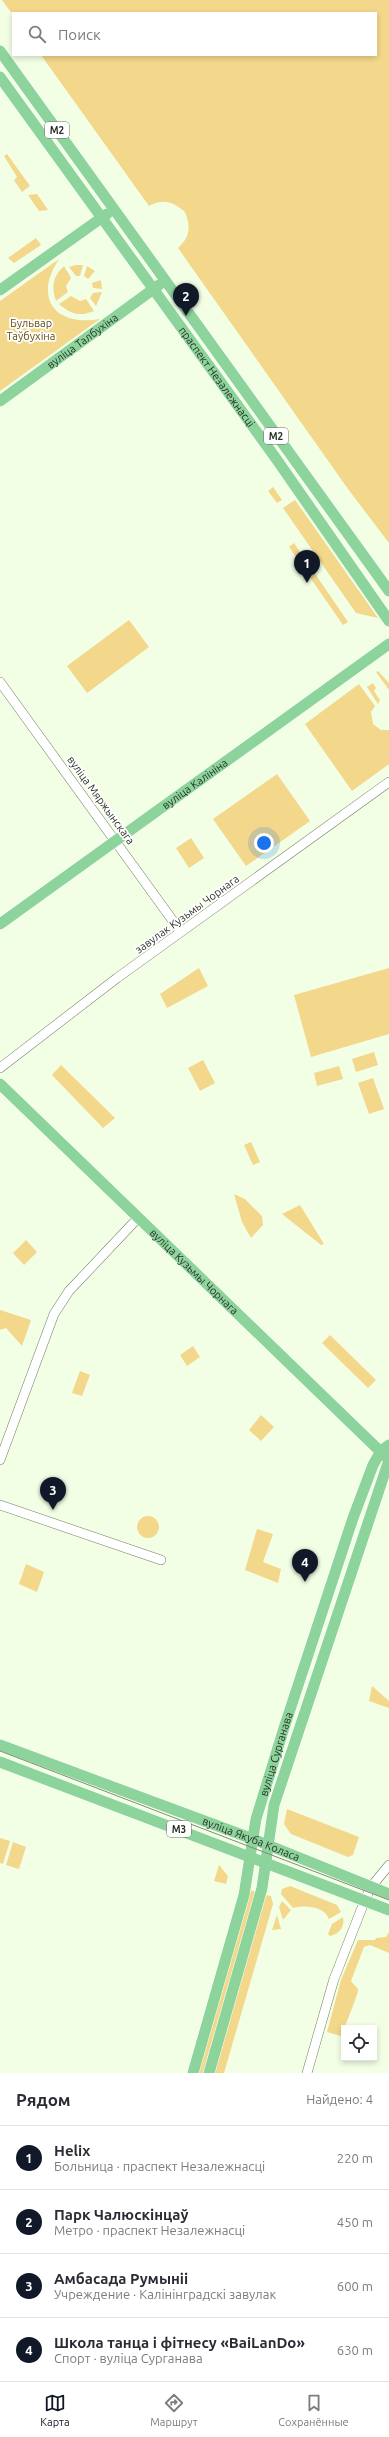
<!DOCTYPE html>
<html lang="ru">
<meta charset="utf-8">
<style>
:root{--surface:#fff;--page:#f2f2f3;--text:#2b2b33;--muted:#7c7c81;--line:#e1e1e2;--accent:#111827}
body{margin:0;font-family:Ubuntu,sans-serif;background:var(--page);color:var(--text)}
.controls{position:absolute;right:12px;bottom:12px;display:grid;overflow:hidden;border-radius:0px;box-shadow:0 2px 6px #0003}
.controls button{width:36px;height:36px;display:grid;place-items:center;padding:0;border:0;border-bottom:1px solid var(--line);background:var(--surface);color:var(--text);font:20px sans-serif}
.you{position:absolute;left:264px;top:843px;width:14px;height:14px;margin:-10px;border:3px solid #fff;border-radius:50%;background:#1a73e8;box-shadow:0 0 0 6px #1a73e833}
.badge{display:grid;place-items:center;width:26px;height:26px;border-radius:50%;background:var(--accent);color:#fff;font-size:13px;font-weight:700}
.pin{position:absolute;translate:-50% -33px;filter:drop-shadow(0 1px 2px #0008)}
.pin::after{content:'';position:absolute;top:21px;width:14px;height:12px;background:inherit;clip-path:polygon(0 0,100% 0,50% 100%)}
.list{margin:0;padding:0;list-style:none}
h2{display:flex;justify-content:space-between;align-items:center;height:52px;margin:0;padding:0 16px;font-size:17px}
h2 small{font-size:13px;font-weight:400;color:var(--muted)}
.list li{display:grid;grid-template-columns:26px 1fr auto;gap:12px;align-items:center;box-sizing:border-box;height:64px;padding:0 16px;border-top:1px solid var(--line)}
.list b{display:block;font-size:15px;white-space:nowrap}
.list p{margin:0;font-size:13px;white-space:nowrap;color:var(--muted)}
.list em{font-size:13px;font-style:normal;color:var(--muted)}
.icon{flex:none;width:22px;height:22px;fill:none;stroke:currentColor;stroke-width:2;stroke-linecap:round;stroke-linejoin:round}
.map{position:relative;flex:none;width:389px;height:2073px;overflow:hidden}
.search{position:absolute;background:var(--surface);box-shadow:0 2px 6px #0003;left:12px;right:12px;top:12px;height:44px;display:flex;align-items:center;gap:10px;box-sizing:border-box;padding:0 14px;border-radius:0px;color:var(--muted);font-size:15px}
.sheet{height:308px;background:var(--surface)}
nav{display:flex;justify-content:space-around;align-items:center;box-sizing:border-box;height:56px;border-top:1px solid var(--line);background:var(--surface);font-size:11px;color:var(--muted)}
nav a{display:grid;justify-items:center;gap:2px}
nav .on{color:var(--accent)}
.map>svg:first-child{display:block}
</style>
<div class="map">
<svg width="389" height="2073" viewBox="0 0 389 2073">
<rect width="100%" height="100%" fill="#f2ffe4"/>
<!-- green -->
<path fill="#f3d78b" d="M 2,0 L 389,0 L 389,543 L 348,489 L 178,248 C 190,237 191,227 185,212 C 173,202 164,198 149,206 L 41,55 L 376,55 L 376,13 L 13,13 L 13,15 Z
M 7,154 L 30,186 L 22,192 L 14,180 L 17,177 L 4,156 Z
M 37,194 L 48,210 L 39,211 L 28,195 Z
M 36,238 L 41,245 L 14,263 L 8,258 Z
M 59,259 C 33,298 55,327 100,319 L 0,391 L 0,301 Z
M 76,265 L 83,265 L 80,276 L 76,276 L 69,267 Z
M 64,266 L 71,278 L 66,286 L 68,292 L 56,301 C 51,287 53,276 64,266 Z
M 87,266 L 95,271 L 88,279 L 84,276 Z
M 101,280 L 102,289 L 93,288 L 92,283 Z
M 102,292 L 96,306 L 90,298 L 93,293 Z
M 71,296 L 80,301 L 86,299 L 94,311 C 80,317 70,314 59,304 Z
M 273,487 L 282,500 L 277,503 L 268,491 Z
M 295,500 L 378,618 L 356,613 L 283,508 Z
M 294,543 L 348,622 L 343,625 L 289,547 Z
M 129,620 L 149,647 L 87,693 L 67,666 Z
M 378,671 L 389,683 L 389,690 L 376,672 Z
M 373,683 L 376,688 L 374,691 L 380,700 L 378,704 L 367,687 Z
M 359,684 L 375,706 L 371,712 L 373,724 L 381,730 L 389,730 L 389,764 L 352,791 L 305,724 Z
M 277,774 L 310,821 L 246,866 L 213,819 Z
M 191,838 L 204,858 L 189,868 L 176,848 Z
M 199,968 L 208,986 L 167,1008 L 160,994 Z
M 389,968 L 389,1034 L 311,1057 L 294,995 Z
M 374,1052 L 378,1065 L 356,1072 L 352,1059 Z
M 203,1060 L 215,1083 L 200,1091 L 188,1068 Z
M 61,1065 L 115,1118 L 103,1128 L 52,1075 Z
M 339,1066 L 343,1079 L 317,1086 L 314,1073 Z
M 373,1078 L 384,1109 L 369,1114 L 358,1083 Z
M 251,1142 L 260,1162 L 253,1165 L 244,1145 Z
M 234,1194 L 245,1199 L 262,1216 L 263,1225 L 251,1238 L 242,1222 Z
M 300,1205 L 324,1244 L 321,1245 L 282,1214 Z
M 26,1240 L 37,1252 L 24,1265 L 13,1253 Z
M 0,1310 L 31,1320 L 22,1346 L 6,1328 L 0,1330 Z
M 330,1335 L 376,1380 L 368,1388 L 322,1343 Z
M 193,1346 L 200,1357 L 187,1366 L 180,1355 Z
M 80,1371 L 90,1375 L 82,1396 L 72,1393 Z
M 261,1415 L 274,1427 L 261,1441 L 249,1430 Z
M137 1527a11 11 0 1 1 22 0a11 11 0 1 1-22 0Z
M 257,1529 L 273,1534 L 263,1562 L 281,1569 L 278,1583 L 245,1570 Z
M 26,1564 L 44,1572 L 37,1592 L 19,1584 Z
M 372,1686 L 389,1701 L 389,1708 L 369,1701 Z
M 287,1809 L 359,1837 L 353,1855 L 348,1857 L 291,1834 L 284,1824 Z
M 0,1838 L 10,1841 L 3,1864 L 0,1863 Z
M 13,1842 L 26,1847 L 19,1869 L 6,1865 Z
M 219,1865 L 228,1876 L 226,1884 L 214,1881 Z
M 290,1886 L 337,1905 L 341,1912 L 329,1919 C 324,1906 305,1905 293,1908 L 281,1894 L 282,1889 Z
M 251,1890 L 255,1892 L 203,2073 L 198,2073 Z
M 265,1895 L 271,1896 L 273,1904 L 224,2073 L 215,2073 Z
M 282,1901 L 291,1910 L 283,1920 L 279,1907 Z
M 277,1915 L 281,1929 L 272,1930 Z
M 343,1917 C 345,1927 339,1934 330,1936 L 328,1934 L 332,1924 Z
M 389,1932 L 389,1953 L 370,1945 L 364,1947 L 351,1981 C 353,1984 357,1987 358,1989 C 359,1993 344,2028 341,2036 L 327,2032 L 341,1980 L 358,1940 L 375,1940 L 376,1938 L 386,1937 Z"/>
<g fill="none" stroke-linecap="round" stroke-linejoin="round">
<!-- minor casing -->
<g stroke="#747f67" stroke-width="10">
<path id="minor" d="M 0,682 L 181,932
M 0,1068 L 117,978 L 389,782
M 0,1460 L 54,1314 L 69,1291 L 138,1218
M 0,1505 L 161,1560
M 307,2073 L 334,1979 L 365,1900 L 371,1887 L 389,1865"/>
</g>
<!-- major casing -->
<g stroke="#fff" stroke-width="12">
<g id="major">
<path d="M 0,51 L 389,591"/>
<path id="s1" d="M 0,77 L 277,460 L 389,621"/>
<path d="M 0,290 L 107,214"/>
<path id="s2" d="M 0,401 L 159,285"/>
<path id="s3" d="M 0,924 L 389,644"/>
<path id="s4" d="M 0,1084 L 385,1456"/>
<path id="s5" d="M 0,1745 L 253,1839 L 389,1894"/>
<path d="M 0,1762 L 389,1910"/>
<path id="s6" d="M 193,2073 L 244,1895 L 256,1819 L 284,1728 L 353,1518 L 373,1465 L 381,1451 L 389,1445"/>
<path d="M 209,2073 L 262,1888 L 274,1805 L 389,1460"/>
</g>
</g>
<!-- minor -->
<use href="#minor" stroke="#fff" stroke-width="9"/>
<!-- major -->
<use href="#major" stroke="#8cd49c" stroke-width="11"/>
<!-- tram -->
<path stroke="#818a78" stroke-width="1" d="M 0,1751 L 389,1900"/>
</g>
<g text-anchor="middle" stroke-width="3.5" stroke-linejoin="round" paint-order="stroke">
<!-- shield labels -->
<g fill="#fff" stroke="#6b6f68" stroke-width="1">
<rect x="45" y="122" width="24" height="16" rx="3"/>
<rect x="264" y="428" width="24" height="16" rx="3"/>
<rect x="167" y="1821" width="24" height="16" rx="3"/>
</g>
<g font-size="10" font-weight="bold" fill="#2c3127">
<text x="57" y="134">М2</text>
<text x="276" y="440">М2</text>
<text x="179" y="1833">М3</text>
</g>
<!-- park labels -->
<g font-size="11" fill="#624f12" stroke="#fff">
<text x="31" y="327">Бульвар<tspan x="31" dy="13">Таўбухіна</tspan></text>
</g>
<!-- street labels -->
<g font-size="11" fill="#2c3127" stroke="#fff">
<text dy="4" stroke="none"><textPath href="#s2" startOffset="102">вуліца Талбухіна</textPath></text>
<text dy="4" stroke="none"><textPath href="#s1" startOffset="370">праспект Незалежнасці</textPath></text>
<text dy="4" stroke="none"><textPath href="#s3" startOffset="240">вуліца Калініна</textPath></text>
<text transform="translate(101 800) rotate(54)" y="4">вуліца Мяржынскага</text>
<text transform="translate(187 914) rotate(-36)" y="4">завулак Кузьмы Чорнага</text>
<text dy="4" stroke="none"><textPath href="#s4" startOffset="270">вуліца Кузьмы Чорнага</textPath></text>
<text dy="4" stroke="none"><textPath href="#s6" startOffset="330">вуліца Сурганава</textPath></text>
<text dy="4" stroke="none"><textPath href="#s5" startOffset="268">вуліца Якуба Коласа</textPath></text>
</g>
</g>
</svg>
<div class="controls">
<button><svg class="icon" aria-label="locate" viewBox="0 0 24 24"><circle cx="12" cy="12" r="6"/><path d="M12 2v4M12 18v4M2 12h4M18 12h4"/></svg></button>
</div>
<div class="you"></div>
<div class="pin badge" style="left:307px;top:583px">1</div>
<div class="pin badge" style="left:186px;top:316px">2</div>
<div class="pin badge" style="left:53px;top:1510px">3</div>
<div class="pin badge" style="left:305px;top:1582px">4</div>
<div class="search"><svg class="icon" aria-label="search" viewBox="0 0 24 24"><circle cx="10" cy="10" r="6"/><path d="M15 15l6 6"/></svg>Поиск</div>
</div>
<section class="sheet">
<h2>Рядом<small>Найдено: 4</small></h2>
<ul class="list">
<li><span class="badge">1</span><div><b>Helix</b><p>Больница · праспект Незалежнасці</p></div><em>220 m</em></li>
<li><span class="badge">2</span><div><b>Парк Чалюскінцаў</b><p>Метро · праспект Незалежнасці</p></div><em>450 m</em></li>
<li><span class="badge">3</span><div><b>Амбасада Румыніі</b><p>Учреждение · Калінінградскі завулак</p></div><em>600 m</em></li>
<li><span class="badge">4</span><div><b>Школа танца і фітнесу «BaiLanDo»</b><p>Спорт · вуліца Сурганава</p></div><em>630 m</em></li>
</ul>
</section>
<nav>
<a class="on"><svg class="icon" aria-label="map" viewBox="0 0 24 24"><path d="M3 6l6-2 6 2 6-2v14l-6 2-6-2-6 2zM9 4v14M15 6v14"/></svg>Карта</a>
<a><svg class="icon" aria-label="directions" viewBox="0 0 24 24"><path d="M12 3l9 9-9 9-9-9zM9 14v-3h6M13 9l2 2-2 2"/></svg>Маршрут</a>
<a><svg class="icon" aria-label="saved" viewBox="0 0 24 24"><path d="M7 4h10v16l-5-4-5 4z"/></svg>Сохранённые</a>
</nav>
